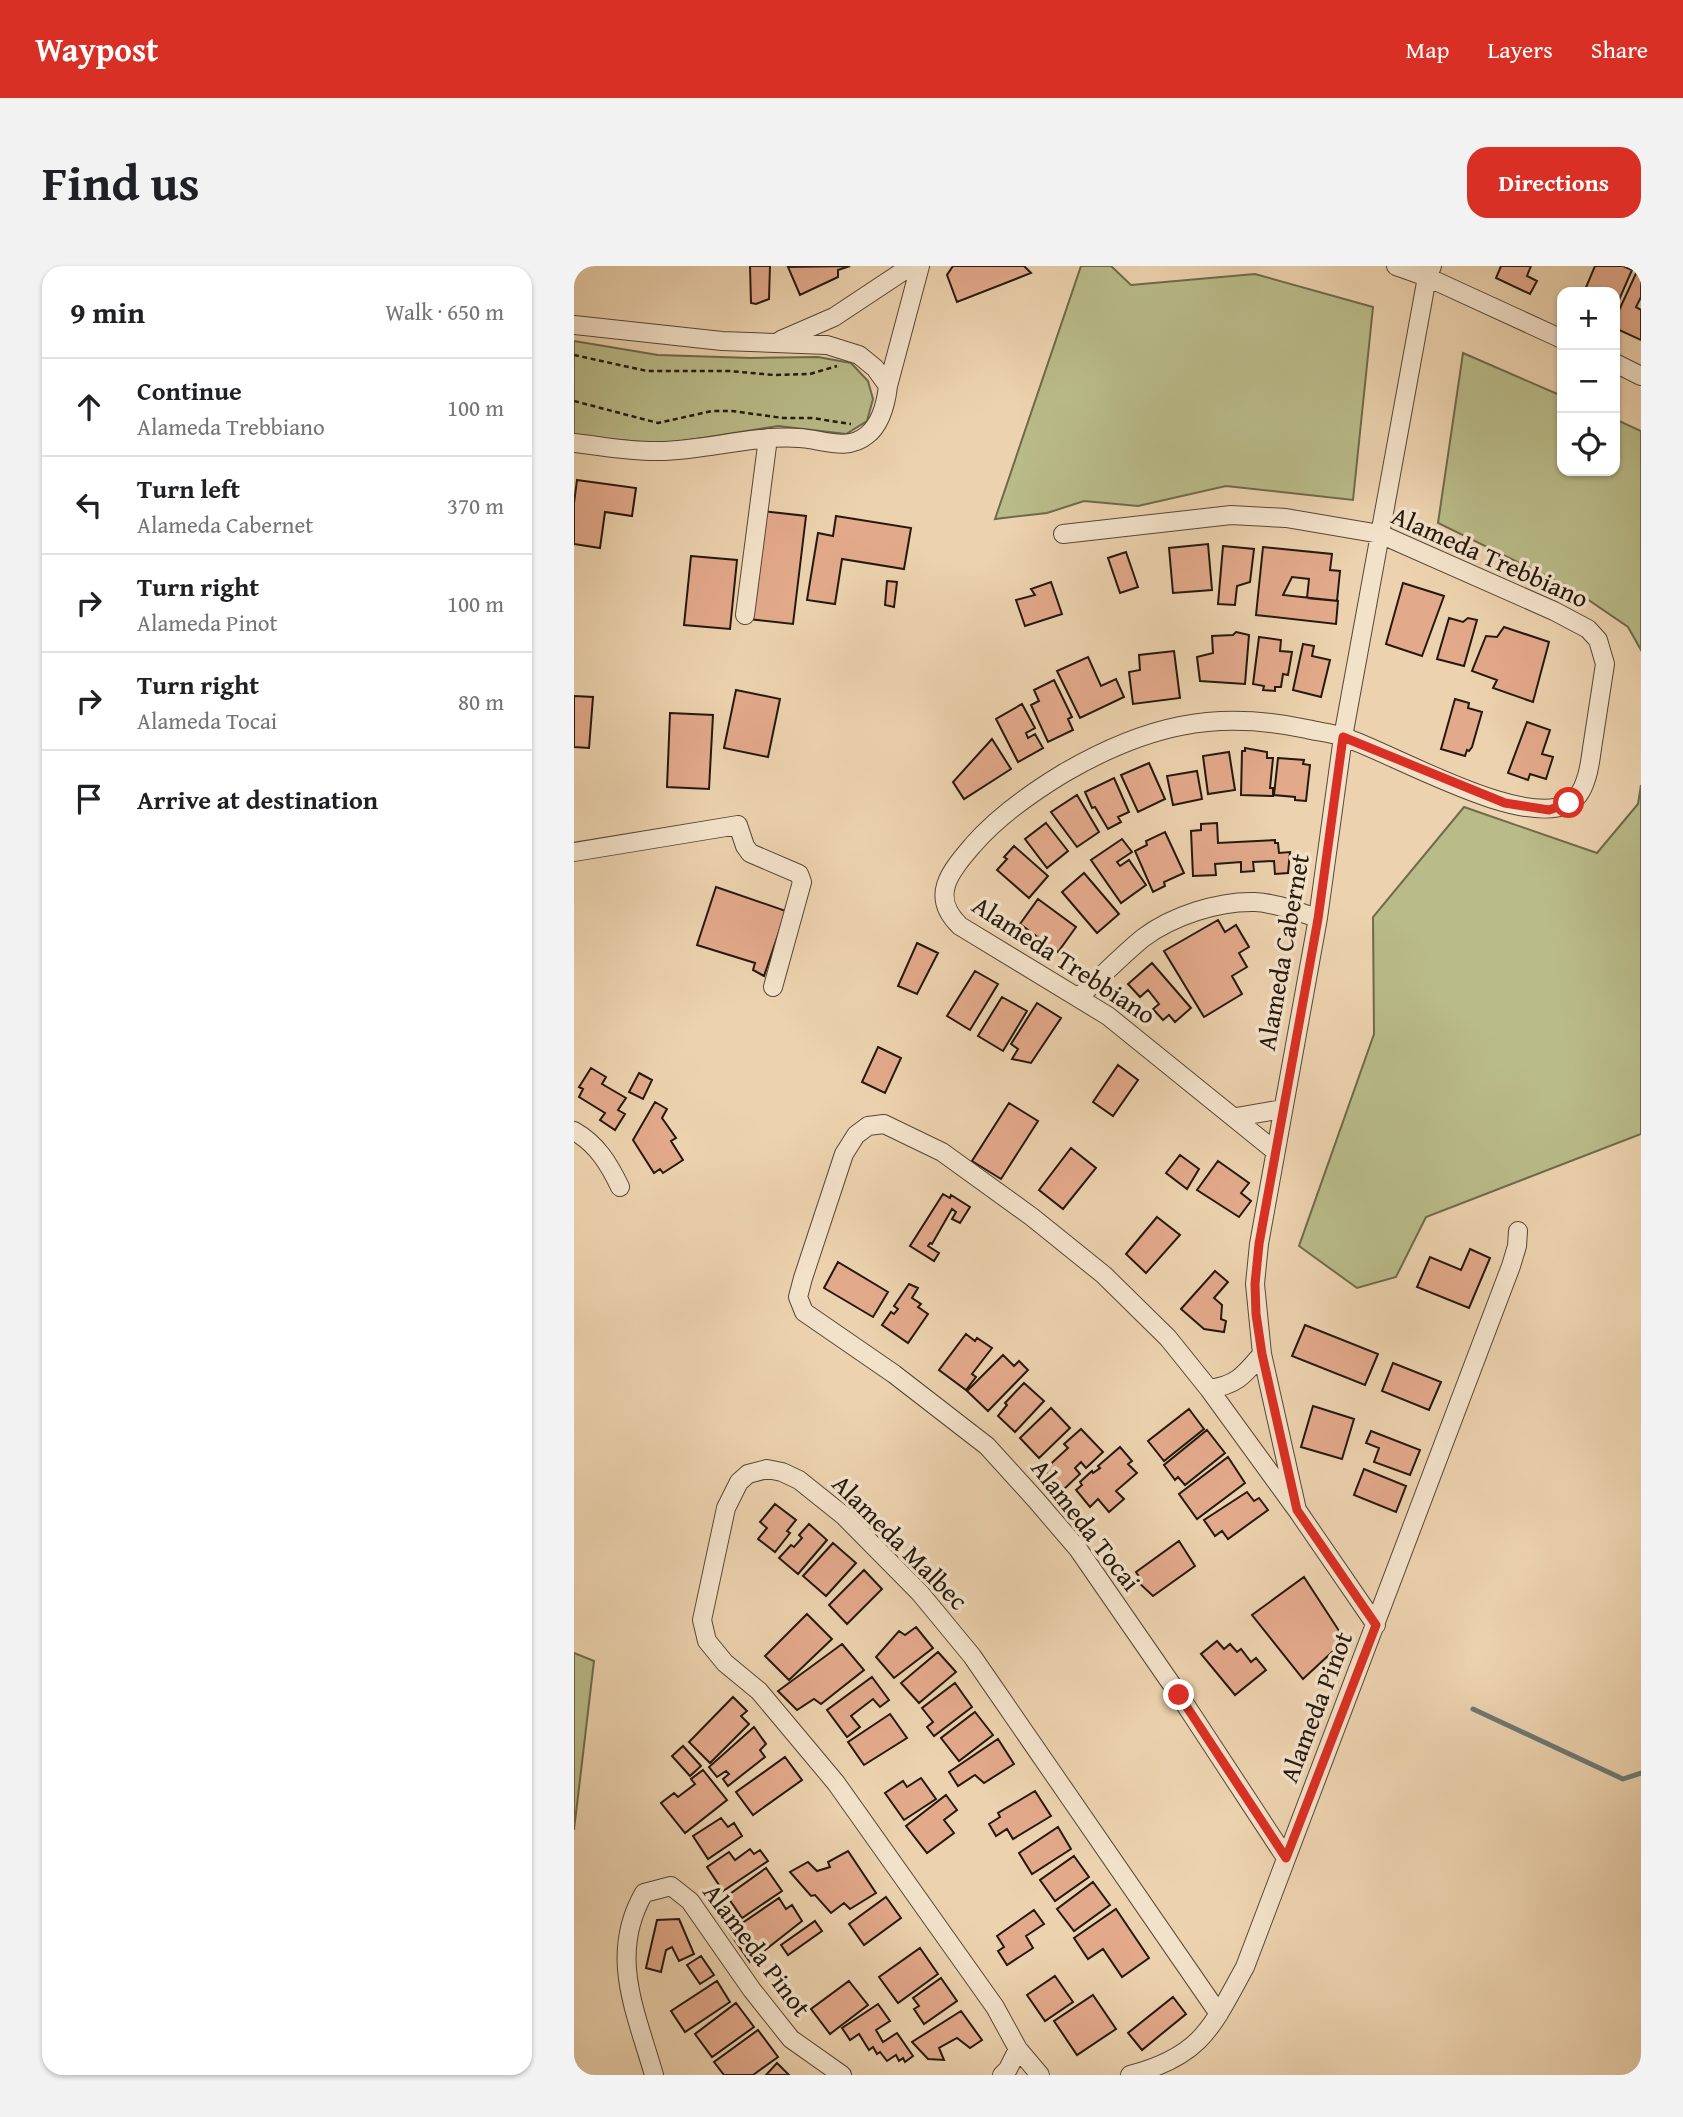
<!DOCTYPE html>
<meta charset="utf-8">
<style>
:root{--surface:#fff;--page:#f2f2f2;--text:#202124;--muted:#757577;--line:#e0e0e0;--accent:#d93025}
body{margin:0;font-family:"Gentium Book Plus",serif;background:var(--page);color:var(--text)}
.controls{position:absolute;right:21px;top:21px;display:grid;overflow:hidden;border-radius:14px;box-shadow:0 2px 5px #0004}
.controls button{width:63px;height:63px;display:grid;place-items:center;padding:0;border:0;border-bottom:2px solid var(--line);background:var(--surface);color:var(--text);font:35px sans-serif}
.stop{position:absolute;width:21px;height:21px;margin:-16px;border:5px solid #d93025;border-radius:50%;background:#fff}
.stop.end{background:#d93025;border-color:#fff;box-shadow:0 2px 7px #0008}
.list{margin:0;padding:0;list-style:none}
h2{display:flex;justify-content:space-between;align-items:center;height:91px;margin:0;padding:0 28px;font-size:30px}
h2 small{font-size:23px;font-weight:400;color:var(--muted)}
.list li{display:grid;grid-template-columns:46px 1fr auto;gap:21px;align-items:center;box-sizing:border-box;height:98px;padding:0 28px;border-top:2px solid var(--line)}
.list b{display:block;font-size:26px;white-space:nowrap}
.list p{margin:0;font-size:23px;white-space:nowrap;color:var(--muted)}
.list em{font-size:23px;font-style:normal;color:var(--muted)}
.icon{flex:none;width:38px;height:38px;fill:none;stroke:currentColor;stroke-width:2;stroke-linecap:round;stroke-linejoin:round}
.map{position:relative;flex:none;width:1067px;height:1809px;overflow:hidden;border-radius:21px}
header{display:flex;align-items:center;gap:42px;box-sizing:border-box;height:98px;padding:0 35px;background:var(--accent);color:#fff}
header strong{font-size:33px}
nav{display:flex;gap:38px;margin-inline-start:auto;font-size:24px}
.intro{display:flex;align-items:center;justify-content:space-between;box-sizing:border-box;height:168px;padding:0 42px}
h1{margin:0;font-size:49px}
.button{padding:18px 32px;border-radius:21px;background:var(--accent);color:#fff;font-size:24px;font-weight:700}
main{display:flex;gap:42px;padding:0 42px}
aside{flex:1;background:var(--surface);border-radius:21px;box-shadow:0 2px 5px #0004}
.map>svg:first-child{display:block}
</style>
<header>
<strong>Waypost</strong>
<nav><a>Map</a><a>Layers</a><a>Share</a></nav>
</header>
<div class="intro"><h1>Find us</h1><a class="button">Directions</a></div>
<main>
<aside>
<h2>9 min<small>Walk · 650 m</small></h2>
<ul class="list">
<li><svg class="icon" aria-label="ahead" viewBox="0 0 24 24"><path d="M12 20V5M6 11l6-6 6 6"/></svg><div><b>Continue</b><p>Alameda Trebbiano</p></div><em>100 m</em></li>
<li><svg class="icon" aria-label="left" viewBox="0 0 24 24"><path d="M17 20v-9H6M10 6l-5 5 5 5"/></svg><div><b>Turn left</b><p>Alameda Cabernet</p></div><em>370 m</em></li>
<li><svg class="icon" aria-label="right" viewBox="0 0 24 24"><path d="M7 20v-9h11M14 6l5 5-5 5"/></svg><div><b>Turn right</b><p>Alameda Pinot</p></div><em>100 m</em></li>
<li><svg class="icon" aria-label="right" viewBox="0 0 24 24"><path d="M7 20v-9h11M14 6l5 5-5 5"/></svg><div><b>Turn right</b><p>Alameda Tocai</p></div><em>80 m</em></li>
<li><svg class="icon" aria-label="arrive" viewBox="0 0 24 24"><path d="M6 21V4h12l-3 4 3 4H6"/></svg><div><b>Arrive at destination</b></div></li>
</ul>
</aside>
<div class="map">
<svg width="1067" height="1809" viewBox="0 0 1067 1809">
<rect width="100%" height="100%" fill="#ecd2ae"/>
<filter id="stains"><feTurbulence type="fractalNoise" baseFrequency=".00286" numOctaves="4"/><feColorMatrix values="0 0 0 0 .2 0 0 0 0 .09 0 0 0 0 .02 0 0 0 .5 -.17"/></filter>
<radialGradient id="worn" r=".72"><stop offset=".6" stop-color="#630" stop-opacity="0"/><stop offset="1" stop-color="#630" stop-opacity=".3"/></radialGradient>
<!-- green -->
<path fill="#b9bb89" stroke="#6e6a4c" stroke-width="2" d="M 507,0 L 537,0 L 557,19 L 681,8 L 799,41 L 779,234 L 652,220 L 564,240 L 510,235 L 473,247 L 421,253 Z
M 0,75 L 84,89 L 178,92 L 244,91 L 277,97 L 294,115 L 299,133 L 293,155 L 272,168 L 204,160 L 90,178 L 0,170 Z
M 889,87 L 988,130 L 988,205 L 1041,205 L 1041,153 L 1067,165 L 1067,384 L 1054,361 L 997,322 L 864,257 Z
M 1067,519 L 1067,868 L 852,951 L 822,1011 L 783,1022 L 725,980 L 800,768 L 799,651 L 890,541 L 1023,587 L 1064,538 Z
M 0,1387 L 20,1395 L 0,1564 Z"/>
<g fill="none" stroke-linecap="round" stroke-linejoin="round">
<!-- stream -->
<path stroke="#6d7773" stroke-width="5" d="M 899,1443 L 1049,1513 L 1067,1507"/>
</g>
<!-- building -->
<path fill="#e3a98b" stroke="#24190e" stroke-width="2" d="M 176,0 L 196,0 L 195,33 L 182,38 L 177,37 Z
M 276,0 L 264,4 L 264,11 L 226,29 L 214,1 Z
M 379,0 L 450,0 L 457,7 L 383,36 L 373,9 Z
M 927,0 L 957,0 L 953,10 L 963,15 L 956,28 L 922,12 Z
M 1021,0 L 1049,0 L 1058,4 L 1041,43 L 1041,26 L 1010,26 Z
M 1064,3 L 1067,5 L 1067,31 L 1062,41 L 1067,44 L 1067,74 L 1041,62 L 1041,53 Z
M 3,214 L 62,222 L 58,250 L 31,246 L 26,282 L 0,278 L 0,237 Z
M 188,245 L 232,250 L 219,358 L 175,353 Z
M 262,250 L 337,262 L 330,303 L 268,293 L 261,338 L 233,334 L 244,267 L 259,270 Z
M 634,278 L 638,324 L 599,327 L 595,282 Z
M 649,280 L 680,283 L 676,316 L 663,320 L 661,339 L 644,338 Z
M 689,281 L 758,288 L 756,304 L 766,305 L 763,335 L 733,332 L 735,313 L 718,311 L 709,329 L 764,335 L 762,358 L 682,349 Z
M 552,286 L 564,321 L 546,327 L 534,292 Z
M 117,290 L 163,294 L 156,363 L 110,359 Z
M 313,315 L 323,316 L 320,341 L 311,339 Z
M 477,316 L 488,348 L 451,360 L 442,334 L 461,329 L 457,323 Z
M 829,317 L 870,330 L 848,390 L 812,378 Z
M 875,352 L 889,356 L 894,352 L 903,354 L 890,400 L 863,393 Z
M 930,361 L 975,376 L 959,436 L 919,422 L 923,414 L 898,405 L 912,370 L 923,371 Z
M 662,366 L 675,369 L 671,418 L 626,415 L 623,391 L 639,387 L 638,370 L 659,369 Z
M 685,371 L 707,374 L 706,385 L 718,386 L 714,409 L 709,408 L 707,421 L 701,421 L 701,425 L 689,424 L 690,420 L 679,418 Z
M 729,378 L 740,380 L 738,390 L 756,394 L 747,431 L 719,424 Z
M 600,385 L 606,432 L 559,438 L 555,406 L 566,404 L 565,389 Z
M 514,391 L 527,420 L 542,413 L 550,431 L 506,452 L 483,405 Z
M 480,414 L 498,451 L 494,453 L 499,464 L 474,476 L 457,439 L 465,435 L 460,424 Z
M 162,424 L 206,433 L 194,491 L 150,482 Z
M 0,430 L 19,431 L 15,482 L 0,481 Z
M 881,433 L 895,437 L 894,442 L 908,446 L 898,481 L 895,485 L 893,484 L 891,490 L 867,483 Z
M 448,438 L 461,462 L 452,467 L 454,472 L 461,468 L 469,482 L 444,496 L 422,453 Z
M 96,447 L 139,449 L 135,523 L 93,521 Z
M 953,456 L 976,464 L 968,488 L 979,491 L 972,513 L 956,508 L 954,514 L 934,507 Z
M 418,473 L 437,503 L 390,533 L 379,516 Z
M 671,482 L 693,486 L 693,492 L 699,492 L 696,522 L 699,522 L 699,530 L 667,529 L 668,485 L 671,485 Z
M 655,486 L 661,524 L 634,528 L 629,490 Z
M 704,492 L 730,494 L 729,498 L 736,499 L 732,535 L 721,534 L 721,531 L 700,529 Z
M 575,497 L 591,533 L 564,546 L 547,509 Z
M 623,505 L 628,533 L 599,539 L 593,510 Z
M 540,512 L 555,546 L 544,551 L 547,556 L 534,563 L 521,541 L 518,542 L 511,526 Z
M 503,529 L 525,566 L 503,581 L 477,546 Z
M 472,557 L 494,585 L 473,602 L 451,573 Z
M 643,557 L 644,577 L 701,574 L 701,577 L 704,577 L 705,587 L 716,586 L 714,607 L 701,608 L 700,595 L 679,596 L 680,605 L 667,606 L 667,596 L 641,598 L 642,609 L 619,610 L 617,565 L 627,564 L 627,558 Z
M 591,566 L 610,607 L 590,616 L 591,620 L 579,626 L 561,585 L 573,579 L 572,575 Z
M 548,573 L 558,586 L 543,596 L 546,600 L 555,594 L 572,619 L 547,637 L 517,594 Z
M 440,580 L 474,610 L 455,632 L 423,604 L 433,593 L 430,591 Z
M 510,607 L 545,648 L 523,667 L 488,626 Z
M 142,621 L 212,645 L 190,710 L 179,704 L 181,697 L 123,679 Z
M 464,633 L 502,661 L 484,686 L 446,658 Z
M 644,654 L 651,666 L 662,659 L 675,681 L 665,687 L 673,701 L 658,710 L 668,728 L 630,751 L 590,685 Z
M 343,677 L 364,687 L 343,728 L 324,720 Z
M 578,697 L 617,742 L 601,756 L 595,749 L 589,754 L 579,743 L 585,738 L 574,724 L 566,731 L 554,718 Z
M 401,705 L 424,718 L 396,764 L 373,750 Z
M 428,731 L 453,745 L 429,785 L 404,770 Z
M 463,737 L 487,752 L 457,797 L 438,793 L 444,783 L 437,778 Z
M 304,781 L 327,792 L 311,827 L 288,816 Z
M 544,799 L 564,814 L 539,850 L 519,836 Z
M 17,802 L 32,811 L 28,818 L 52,832 L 44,844 L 51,848 L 41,864 L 26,854 L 31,847 L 5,831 L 9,823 L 5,821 Z
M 65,807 L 78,814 L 69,833 L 55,826 Z
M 81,836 L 93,843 L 88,852 L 102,872 L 97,875 L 109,894 L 89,907 L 86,903 L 80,907 L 59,874 Z
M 435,837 L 464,855 L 427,913 L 398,895 Z
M 497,882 L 522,902 L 489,943 L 465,924 Z
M 606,889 L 625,903 L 613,923 L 592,907 Z
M 644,895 L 675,917 L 667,927 L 677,935 L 665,951 L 623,924 Z
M 369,928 L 376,932 L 377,929 L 396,941 L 386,957 L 378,953 L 382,946 L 378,943 L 358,978 L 356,977 L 354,980 L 365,987 L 360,995 L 336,980 Z
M 583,951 L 606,969 L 572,1007 L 552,988 Z
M 896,983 L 916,992 L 895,1042 L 843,1021 L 856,991 L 887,1004 Z
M 264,996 L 314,1026 L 299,1051 L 250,1022 Z
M 641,1005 L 654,1016 L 640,1032 L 648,1039 L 647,1053 L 652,1055 L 650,1066 L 630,1063 L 607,1043 Z
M 335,1018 L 344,1022 L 338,1032 L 347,1038 L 344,1041 L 354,1048 L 334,1077 L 308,1059 L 317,1046 L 320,1048 L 324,1043 L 320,1040 Z
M 731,1059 L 804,1088 L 791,1119 L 718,1090 Z
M 392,1068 L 401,1075 L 403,1072 L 418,1082 L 398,1108 L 402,1111 L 392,1124 L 365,1104 Z
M 429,1089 L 440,1100 L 445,1095 L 454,1104 L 414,1145 L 393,1125 Z
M 819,1097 L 867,1116 L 855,1144 L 808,1125 Z
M 450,1117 L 470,1135 L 441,1166 L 424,1150 L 433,1139 L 431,1137 Z
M 739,1140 L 780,1153 L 768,1193 L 727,1181 Z
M 477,1142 L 496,1162 L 465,1192 L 446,1172 Z
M 615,1143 L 630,1163 L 590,1195 L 574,1175 Z
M 507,1163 L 529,1186 L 512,1202 L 507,1196 L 501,1202 L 506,1208 L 489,1224 L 470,1204 L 494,1182 L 490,1178 Z
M 633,1164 L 651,1187 L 611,1219 L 604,1211 L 601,1214 L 590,1199 Z
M 797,1165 L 846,1184 L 836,1209 L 800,1196 L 805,1182 L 792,1177 Z
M 546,1181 L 558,1195 L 554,1198 L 563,1207 L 542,1225 L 550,1233 L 535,1246 L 524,1233 L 516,1241 L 502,1224 L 508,1219 L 506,1216 L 518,1205 L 519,1207 L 526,1202 L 524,1200 Z
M 654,1191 L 671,1217 L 623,1253 L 605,1228 Z
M 790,1203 L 832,1220 L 822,1246 L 780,1229 Z
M 673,1226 L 680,1235 L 685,1232 L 694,1244 L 654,1273 L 648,1265 L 641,1270 L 630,1254 Z
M 201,1238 L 222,1254 L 213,1265 L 216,1267 L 201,1286 L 184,1273 L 193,1262 L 186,1256 Z
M 235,1258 L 253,1274 L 224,1308 L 205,1292 L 217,1279 L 220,1281 L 228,1272 L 225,1269 Z
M 605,1275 L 621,1300 L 579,1330 L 564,1316 L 567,1314 L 562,1306 Z
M 259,1277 L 282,1297 L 252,1330 L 229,1310 Z
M 290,1304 L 308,1323 L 273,1358 L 255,1339 Z
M 730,1311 L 771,1374 L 729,1413 L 678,1349 Z
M 233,1348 L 258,1373 L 215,1414 L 191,1390 Z
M 342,1361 L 359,1382 L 320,1412 L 302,1391 L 325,1365 L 331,1369 Z
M 643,1375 L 650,1383 L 656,1378 L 663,1386 L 667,1383 L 677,1396 L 682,1392 L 692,1404 L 661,1429 L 627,1388 Z
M 268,1378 L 290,1404 L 247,1438 L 240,1433 L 223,1444 L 204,1425 Z
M 364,1386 L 382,1406 L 345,1437 L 327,1417 Z
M 298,1411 L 315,1434 L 306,1441 L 299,1433 L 277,1450 L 286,1461 L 273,1471 L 253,1444 Z
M 381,1417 L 398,1441 L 360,1470 L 353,1461 L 359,1456 L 348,1442 Z
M 159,1431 L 173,1445 L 167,1450 L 175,1458 L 136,1497 L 115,1476 Z
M 401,1446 L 419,1469 L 385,1495 L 367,1472 Z
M 316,1448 L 333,1472 L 290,1499 L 274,1476 Z
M 180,1461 L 192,1478 L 186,1484 L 191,1491 L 154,1520 L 149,1513 L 155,1508 L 152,1505 L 143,1511 L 135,1501 Z
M 424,1473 L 440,1498 L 410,1517 L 401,1509 L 384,1520 L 375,1506 Z
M 109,1480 L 127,1500 L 116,1510 L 98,1490 Z
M 211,1491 L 228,1514 L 179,1549 L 162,1526 Z
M 129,1504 L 153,1534 L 111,1567 L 87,1537 L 100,1527 L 104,1531 L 121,1518 L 117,1513 Z
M 347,1512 L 362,1533 L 330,1554 L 311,1527 L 329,1515 L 333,1521 Z
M 461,1525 L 477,1550 L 439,1573 L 433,1563 L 422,1570 L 415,1558 L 426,1551 L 424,1547 Z
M 372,1529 L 383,1544 L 370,1554 L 380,1567 L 353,1587 L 332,1560 Z
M 147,1552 L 154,1561 L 160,1557 L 168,1570 L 134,1593 L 119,1570 Z
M 484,1561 L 497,1583 L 458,1608 L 445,1587 Z
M 176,1583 L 180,1588 L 186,1584 L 194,1595 L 149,1625 L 133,1601 L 155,1586 L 161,1594 Z
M 274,1585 L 302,1627 L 276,1643 L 270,1637 L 257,1647 L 241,1629 L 237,1630 L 216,1606 L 234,1596 L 243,1605 L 256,1601 L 254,1596 Z
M 500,1590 L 515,1611 L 481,1635 L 466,1614 Z
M 192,1602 L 208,1625 L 168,1652 L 153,1630 Z
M 519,1616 L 536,1639 L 500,1665 L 483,1643 Z
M 312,1631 L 327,1652 L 290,1679 L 275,1658 Z
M 205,1632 L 212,1643 L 218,1639 L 228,1655 L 176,1696 L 155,1666 Z
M 542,1643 L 575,1692 L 548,1711 L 529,1683 L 514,1693 L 500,1672 Z
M 460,1644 L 470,1658 L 452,1670 L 459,1682 L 433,1699 L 424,1685 L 430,1681 L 423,1670 Z
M 105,1653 L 120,1688 L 105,1695 L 98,1681 L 92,1684 L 87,1706 L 72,1702 L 83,1654 Z
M 241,1655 L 248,1665 L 214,1689 L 207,1679 Z
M 346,1682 L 364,1708 L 324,1737 L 305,1711 Z
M 127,1690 L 140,1709 L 126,1718 L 113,1699 Z
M 481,1710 L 499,1736 L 471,1755 L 453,1729 Z
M 367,1712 L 383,1735 L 350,1758 L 340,1743 L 345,1740 L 339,1732 Z
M 143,1715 L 156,1736 L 111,1766 L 97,1745 Z
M 275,1715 L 294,1739 L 256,1768 L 237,1743 Z
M 519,1729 L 542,1763 L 503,1789 L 480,1755 Z
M 599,1731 L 612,1748 L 568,1784 L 554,1767 Z
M 162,1737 L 180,1761 L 138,1791 L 121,1768 Z
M 304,1738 L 316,1755 L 302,1764 L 309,1776 L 323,1767 L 339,1790 L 331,1796 L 329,1792 L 325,1795 L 322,1789 L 313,1795 L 306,1786 L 303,1788 L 299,1781 L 295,1784 L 285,1768 L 276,1774 L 268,1762 Z
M 387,1745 L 408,1774 L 396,1782 L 383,1772 L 365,1782 L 370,1794 L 354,1793 L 338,1776 Z
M 184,1764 L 204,1791 L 179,1809 L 150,1809 L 140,1796 Z
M 203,1797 L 215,1809 L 192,1809 Z"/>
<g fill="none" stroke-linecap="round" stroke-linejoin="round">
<!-- minor casing -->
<g stroke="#564736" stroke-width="20">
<path id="minor" d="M 822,0 L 853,11 L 988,73
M 0,59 L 148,75 L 253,79 L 285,89 L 301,102 L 314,120 C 312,137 307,158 293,169 C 273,186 248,173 225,172 C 179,169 133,184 86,185 C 57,186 28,180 0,177
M 207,74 L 260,51 L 337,0
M 1041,97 L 1067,110
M 314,120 L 346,0
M 489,268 L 657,249 L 712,252 L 806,268 L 980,345 L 1014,363 L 1024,374 L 1031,398 C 1027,424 1023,450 1019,476 C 1017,488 1016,502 1012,513 C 1009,523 1004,533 994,538 C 946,562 820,488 770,471 C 758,467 745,466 733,463 C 640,443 571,460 490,507 C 457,527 424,550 399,579 C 376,606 355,630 386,660 L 534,750 L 701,885
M 171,349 L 194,172
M 0,586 L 164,559 L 171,580 L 176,587 L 225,608 L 228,616 L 199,721
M 505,731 C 526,712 547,690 569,672 C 598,650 644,635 681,636 C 702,637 724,646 744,652
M 662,851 L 709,843
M 0,865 C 23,878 35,898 46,921
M 635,1123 C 663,1119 670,1109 688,1088
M 802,1359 L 723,1244 L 688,1088 L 681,1018 L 685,978 L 744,652 L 769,471 L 853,11 L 858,0
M 712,1592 L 605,1429 L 504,1283 L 462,1234 L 413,1180 L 320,1108 L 230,1046 L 224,1031 L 229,1012 L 270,888 L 282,869 L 294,860 L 310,858 L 368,886 L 458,951 L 530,1009 L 594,1072 L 635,1123 L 723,1244
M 80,1809 C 62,1746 34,1689 70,1627 L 97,1620 L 116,1635 L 178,1724 L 217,1773 L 268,1809
M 428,1809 L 434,1803 L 444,1783
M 466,1809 L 444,1783 L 421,1741 L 262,1517 L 185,1425 L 151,1397 L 133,1375 L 128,1354 L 152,1242 L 165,1216 L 174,1208 L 193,1203 L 208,1206 L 225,1214 L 270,1250 L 346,1327 L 398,1390 L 645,1748
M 556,1809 C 628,1790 638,1761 671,1701 L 937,1000 L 943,980 L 944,965"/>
</g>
<!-- path -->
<path stroke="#24190e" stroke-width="2.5" stroke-dasharray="5 3.5" stroke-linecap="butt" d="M 0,89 L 73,105 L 155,105 L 200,109 L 236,108 L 263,100
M 0,135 L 84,157 L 138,145 L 158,145 L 209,152 L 238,152 L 277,158"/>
<!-- minor -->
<use href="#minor" stroke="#f3e2ca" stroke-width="18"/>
</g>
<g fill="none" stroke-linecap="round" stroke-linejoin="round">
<!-- route -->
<path stroke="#d93025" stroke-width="9" d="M 605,1429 L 712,1592 L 802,1359 L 723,1244 L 688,1088 L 682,1048 L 681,1018 L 685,978 L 744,653 L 769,471 L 931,537 L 975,544 L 995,537"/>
</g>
<g text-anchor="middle" stroke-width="7" stroke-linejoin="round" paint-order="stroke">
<!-- street labels -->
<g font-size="26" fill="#24190e" stroke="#f3e2ca">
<text transform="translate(916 291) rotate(24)" y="9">Alameda Trebbiano</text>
<text transform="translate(709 686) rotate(-80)" y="9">Alameda Cabernet</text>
<text transform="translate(490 694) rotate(33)" y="9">Alameda Trebbiano</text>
<text transform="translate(512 1259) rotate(52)" y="9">Alameda Tocai</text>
<text transform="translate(326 1276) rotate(45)" y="9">Alameda Malbec</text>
<text transform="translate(742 1441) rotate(-69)" y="9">Alameda Pinot</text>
<text transform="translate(183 1684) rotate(53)" y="9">Alameda Pinot</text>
</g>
</g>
<rect width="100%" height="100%" filter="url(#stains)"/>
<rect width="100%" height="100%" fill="url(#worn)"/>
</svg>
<div class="controls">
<button>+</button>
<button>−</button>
<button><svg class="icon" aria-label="locate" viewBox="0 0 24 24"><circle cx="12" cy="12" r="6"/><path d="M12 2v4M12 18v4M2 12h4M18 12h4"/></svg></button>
</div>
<div class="stop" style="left:995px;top:537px"></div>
<div class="stop end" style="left:605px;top:1429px"></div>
</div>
</main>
